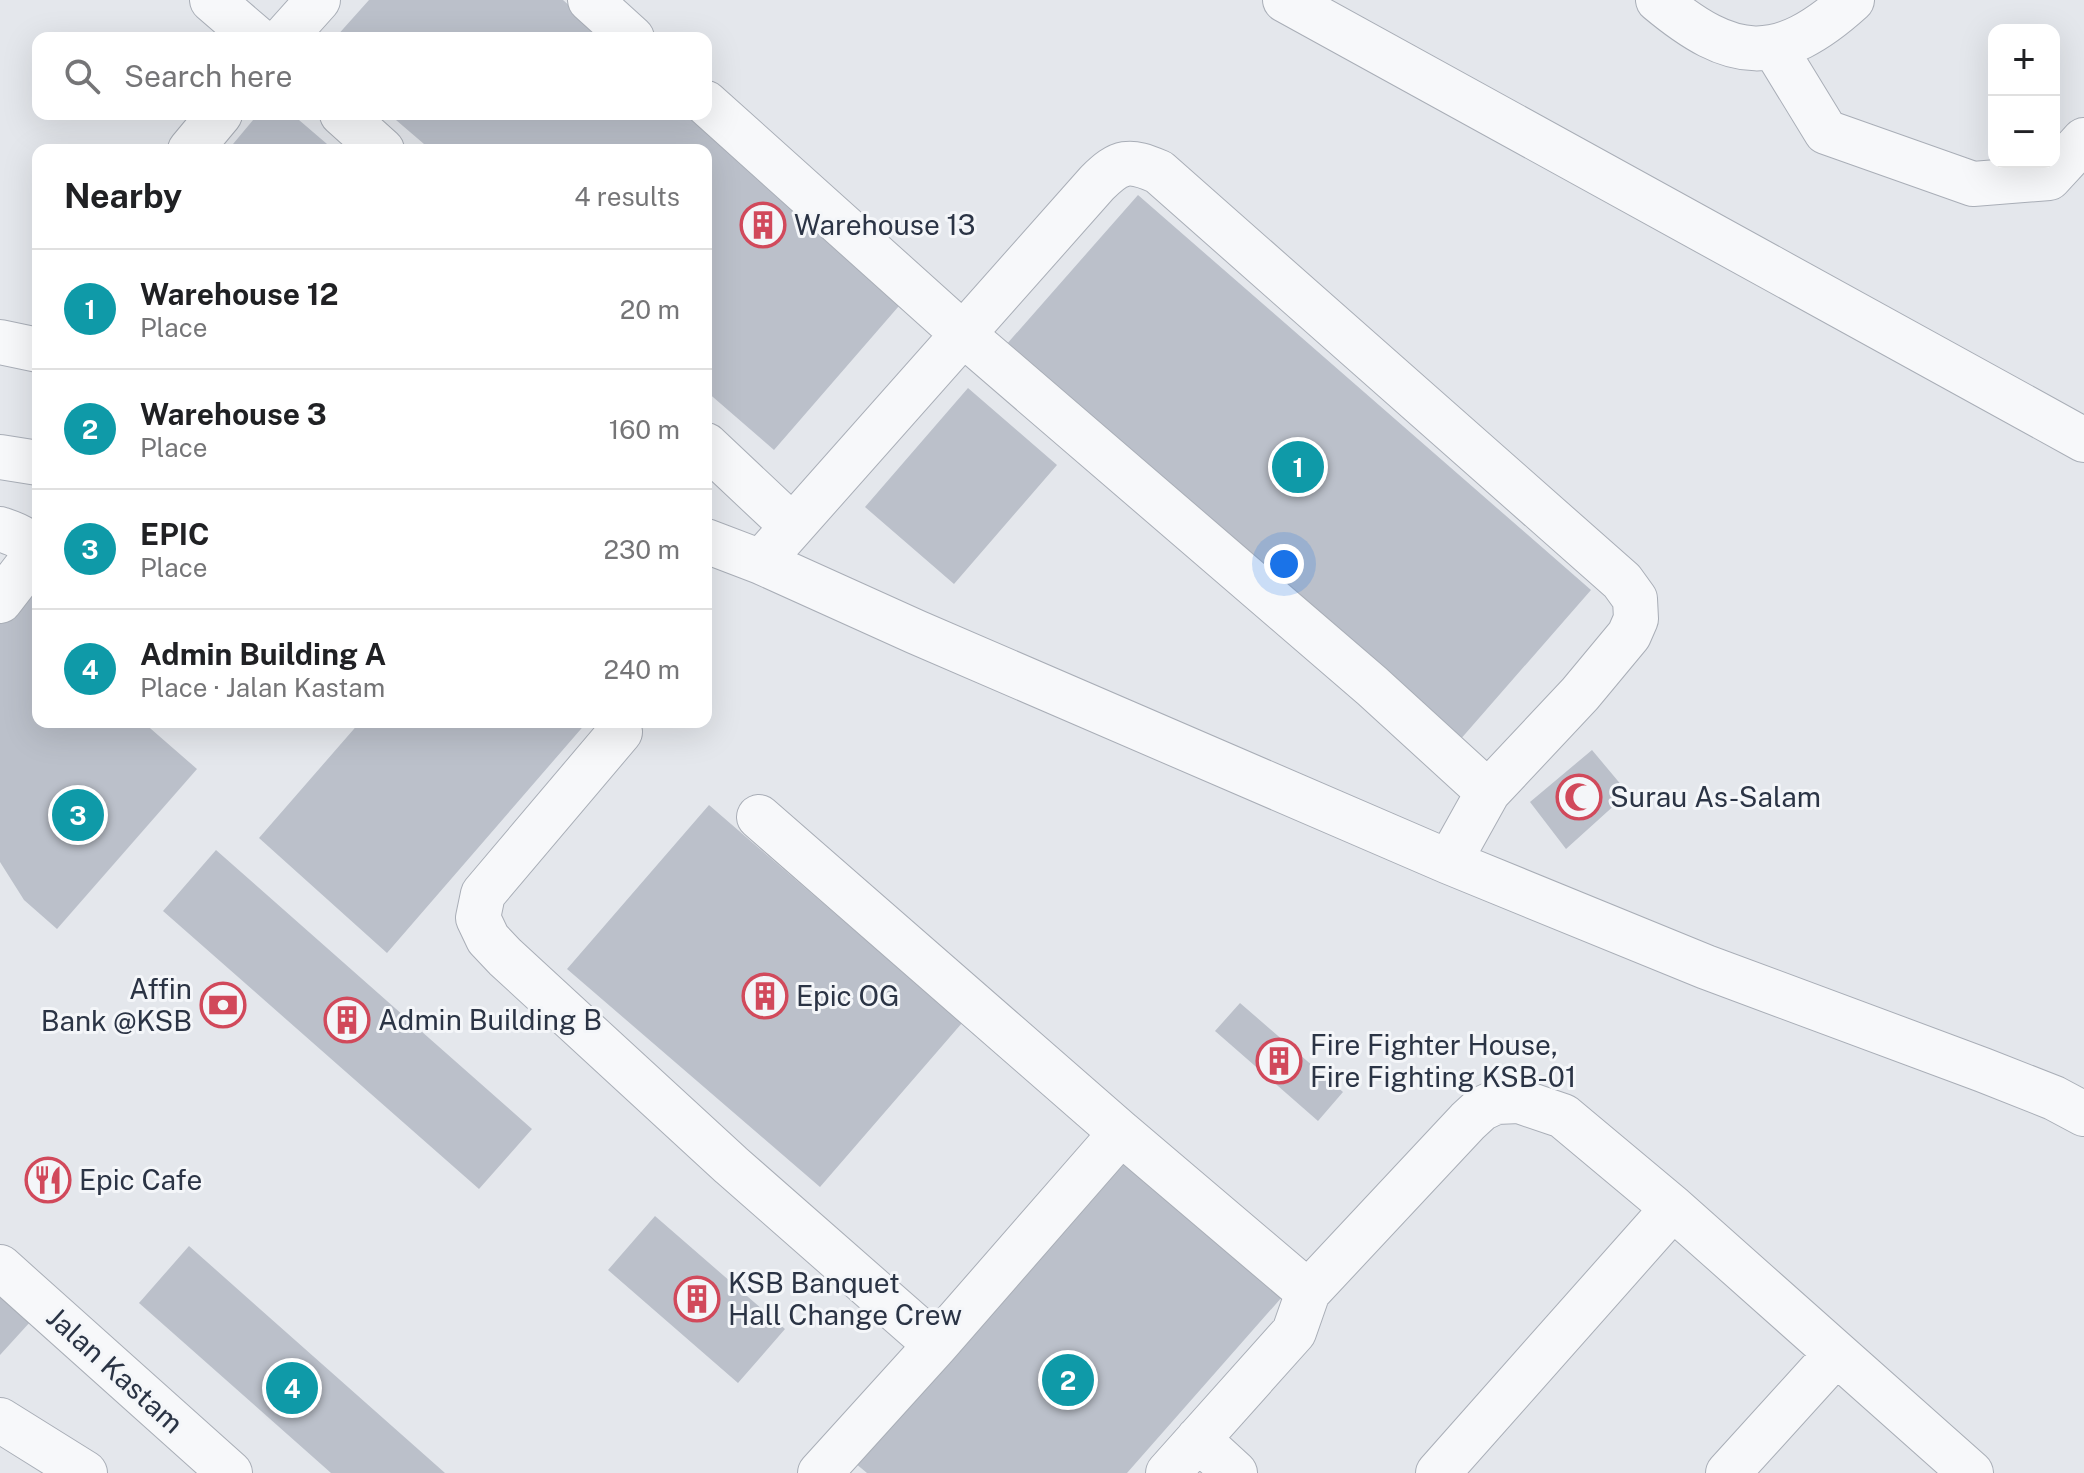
<!DOCTYPE html>
<meta charset="utf-8">
<style>
:root{--surface:#fff;--page:#f6f6f6;--text:#202124;--muted:#757577;--line:#e0e0e0;--accent:#d1495b}
body{margin:0;font-family:"Public Sans",sans-serif;background:var(--page);color:var(--text)}
.controls{position:absolute;right:24px;top:24px;display:grid;overflow:hidden;border-radius:16px;box-shadow:0 8px 32px #0002}
.controls button{width:72px;height:72px;display:grid;place-items:center;padding:0;border:0;border-bottom:2px solid var(--line);background:var(--surface);color:var(--text);font:40px sans-serif}
.you{position:absolute;left:1284px;top:564px;width:28px;height:28px;margin:-20px;border:6px solid #fff;border-radius:50%;background:#1a73e8;box-shadow:0 0 0 12px #1a73e833}
.badge{display:grid;place-items:center;width:52px;height:52px;border-radius:50%;background:var(--accent);color:#fff;font-size:26px;font-weight:700}
.pin{position:absolute;translate:-50% -50%;border:4px solid #fff;box-shadow:0 2px 8px #0006}
.list{margin:0;padding:0;list-style:none}
h2{display:flex;justify-content:space-between;align-items:center;height:104px;margin:0;padding:0 32px;font-size:34px}
h2 small{font-size:26px;font-weight:400;color:var(--muted)}
.list li{display:grid;grid-template-columns:52px 1fr auto;gap:24px;align-items:center;box-sizing:border-box;height:120px;padding:0 32px;border-top:2px solid var(--line)}
.list b{display:block;font-size:30px;white-space:nowrap}
.list p{margin:0;font-size:26px;white-space:nowrap;color:var(--muted)}
.list em{font-size:26px;font-style:normal;color:var(--muted)}
.icon{flex:none;width:44px;height:44px;fill:none;stroke:currentColor;stroke-width:2;stroke-linecap:round;stroke-linejoin:round}
.map{position:relative;flex:none;width:2084px;height:1473px;overflow:hidden}
.search{position:absolute;background:var(--surface);box-shadow:0 8px 32px #0002;left:32px;top:32px;width:680px;height:88px;display:flex;align-items:center;gap:20px;box-sizing:border-box;padding:0 28px;border-radius:16px;color:var(--muted);font-size:30px}
.panel{position:absolute;background:var(--surface);box-shadow:0 8px 32px #0002;left:32px;top:144px;width:680px;height:584px;border-radius:16px}
.map>svg:first-child{display:block}
</style>
<div class="map">
<svg width="2084" height="1473" viewBox="0 0 2084 1473">
<rect width="100%" height="100%" fill="#e4e7ec"/>
<!-- building -->
<path fill="#bbc0ca" d="M 369,0 L 563,0 L 606,38 L 335,38 Z
M 258,114 L 292,114 L 334,150 L 228,150 Z
M 389,114 L 693,114 L 905,299 L 774,450 L 706,391 L 706,150 L 431,150 Z
M 1138,195 L 1591,590 L 1459,741 L 1006,345 Z
M 968,388 L 1057,465 L 954,584 L 865,507 Z
M 38,563 L 38,722 L 143,722 L 197,769 L 57,929 L 24,900 L 0,862 L 0,607 Z
M 360,722 L 587,722 L 387,953 L 259,838 Z
M 1592,750 L 1628,793 L 1566,849 L 1530,802 Z
M 709,805 L 962,1023 L 820,1187 L 567,969 Z
M 216,850 L 532,1129 L 479,1189 L 163,911 Z
M 1240,1003 L 1343,1092 L 1318,1121 L 1215,1031 Z
M 1124,1157 L 1282,1297 L 1127,1473 L 867,1473 L 855,1463 Z
M 655,1216 L 785,1329 L 738,1383 L 608,1270 Z
M 189,1246 L 445,1473 L 331,1473 L 139,1303 Z
M 0,1294 L 31,1321 L 0,1355 Z"/>
<g fill="none" stroke-linecap="round" stroke-linejoin="round">
<!-- minor casing -->
<g stroke="#a9aeb7" stroke-width="46">
<path id="minor" d="M 212,0 L 256,38
M 590,0 L 632,38
M 1285,0 L 2084,440
M 1658,0 C 1732,62 1778,67 1852,0
M 284,38 L 318,0
M 1774,47 L 1826,132 L 1973,184 L 2049,178 L 2084,140
M 706,103 L 963,334 L 1372,686 L 1488,792
M 342,114 L 382,150
M 190,150 L 220,114
M 0,342 L 38,350
M 706,445 L 792,526
M 0,457 L 38,463
M 0,529 C 18,535 28,538 34,557 L 0,601
M 706,541 L 761,562 L 916,632 L 1449,862 L 1706,967 L 1983,1070 L 2054,1098 L 2084,1114
M 761,562 L 1097,183 C 1120,160 1129,159 1159,172 L 1622,581 L 1635,599 L 1636,619 L 1629,635 L 1580,694 L 1488,792 L 1449,862
M 620,732 L 483,894 L 478,918 L 488,939 L 505,957 L 731,1165 L 936,1345
M 759,817 L 1121,1133
M 0,1267 L 230,1473
M 0,1420 L 85,1473
M 1198,1439 L 1235,1473
M 820,1473 L 936,1345 L 1121,1133 L 1308,1292
M 1168,1473 L 1294,1332 L 1308,1292 L 1468,1121 L 1481,1109 L 1496,1102 L 1519,1101 L 1563,1116 L 1673,1208 L 1971,1473
M 1438,1473 L 1673,1208
M 1728,1473 L 1836,1354"/>
</g>
<!-- minor -->
<use href="#minor" stroke="#f7f8fa" stroke-width="44"/>
</g>
<!-- icons -->
<defs>
<g id="building-ring" transform="scale(2.3)"><circle r="9.5" fill="#f4f6f9" stroke="#d1495b" stroke-width="1.5"/><path d="M-4-6H4V6H1V3H-1V6H-4ZM-2.5-4.3h1.7v1.8h-1.7ZM.8-4.3h1.7v1.8H.8ZM-2.5-1h1.7V.8h-1.7ZM.8-1h1.7V.8H.8Z" fill="#d1495b"/></g>
<g id="mosque-ring" transform="scale(2.3)"><circle r="9.5" fill="#f4f6f9" stroke="#d1495b" stroke-width="1.5"/><path d="M3.5-4.9A6 6 0 1 0 3.5 4.9A5 5 0 1 1 3.5-4.9Z" fill="#d1495b"/></g>
<g id="bank-ring" transform="scale(2.3)"><circle r="9.5" fill="#f4f6f9" stroke="#d1495b" stroke-width="1.5"/><path d="M-6-4H6V4H-6ZM0-2.3a2.3 2.3 0 1 0 0 4.6a2.3 2.3 0 1 0 0-4.6Z" fill="#d1495b"/></g>
<g id="restaurant-ring" transform="scale(2.3)"><circle r="9.5" fill="#f4f6f9" stroke="#d1495b" stroke-width="1.5"/><path d="M-5-6h1v4h1v-4h1v4h1v-4h1v5L-1.5 .5V6h-2V.5L-5-1ZM5-6V6H3V1.5H1.5Q1.5-4 5-6Z" fill="#d1495b"/></g>
</defs>
<g fill-rule="evenodd">
<use href="#building-ring" x="763" y="225"/>
<use href="#mosque-ring" x="1579" y="797"/>
<use href="#building-ring" x="765" y="996"/>
<use href="#bank-ring" x="223" y="1005"/>
<use href="#building-ring" x="347" y="1020"/>
<use href="#building-ring" x="1279" y="1061"/>
<use href="#restaurant-ring" x="48" y="1180"/>
<use href="#building-ring" x="697" y="1299"/>
</g>
<g text-anchor="middle" stroke-width="6" stroke-linejoin="round" paint-order="stroke">
<!-- poi labels -->
<g font-size="28" fill="#2b3445" stroke="#f4f6f9" text-anchor="start">
<text x="794" y="235">Warehouse 13</text>
<text x="1610" y="807">Surau As-Salam</text>
<text x="192" y="999" text-anchor="end">Affin<tspan x="192" dy="32">Bank @KSB</tspan></text>
<text x="796" y="1006">Epic OG</text>
<text x="378" y="1030">Admin Building B</text>
<text x="1310" y="1055">Fire Fighter House,<tspan x="1310" dy="32">Fire Fighting KSB-01</tspan></text>
<text x="79" y="1190">Epic Cafe</text>
<text x="728" y="1293">KSB Banquet<tspan x="728" dy="32">Hall Change Crew</tspan></text>
</g>
<!-- street labels -->
<g font-size="28" fill="#2b3445" stroke="#f4f6f9">
<text transform="translate(115 1370) rotate(42)" y="10">Jalan Kastam</text>
</g>
</g>
</svg>
<div class="controls">
<button>+</button>
<button>−</button>
</div>
<div class="you"></div>
<div class="pin badge" style="left:1298px;top:467px;background:#0f9aa8">1</div>
<div class="pin badge" style="left:1068px;top:1380px;background:#0f9aa8">2</div>
<div class="pin badge" style="left:78px;top:815px;background:#0f9aa8">3</div>
<div class="pin badge" style="left:292px;top:1388px;background:#0f9aa8">4</div>
<div class="search"><svg class="icon" aria-label="search" viewBox="0 0 24 24"><circle cx="10" cy="10" r="6"/><path d="M15 15l6 6"/></svg>Search here</div>
<section class="panel">
<h2>Nearby<small>4 results</small></h2>
<ul class="list">
<li><span class="badge" style="background:#0f9aa8">1</span><div><b>Warehouse 12</b><p>Place</p></div><em>20 m</em></li>
<li><span class="badge" style="background:#0f9aa8">2</span><div><b>Warehouse 3</b><p>Place</p></div><em>160 m</em></li>
<li><span class="badge" style="background:#0f9aa8">3</span><div><b>EPIC</b><p>Place</p></div><em>230 m</em></li>
<li><span class="badge" style="background:#0f9aa8">4</span><div><b>Admin Building A</b><p>Place · Jalan Kastam</p></div><em>240 m</em></li>
</ul>
</section>
</div>
